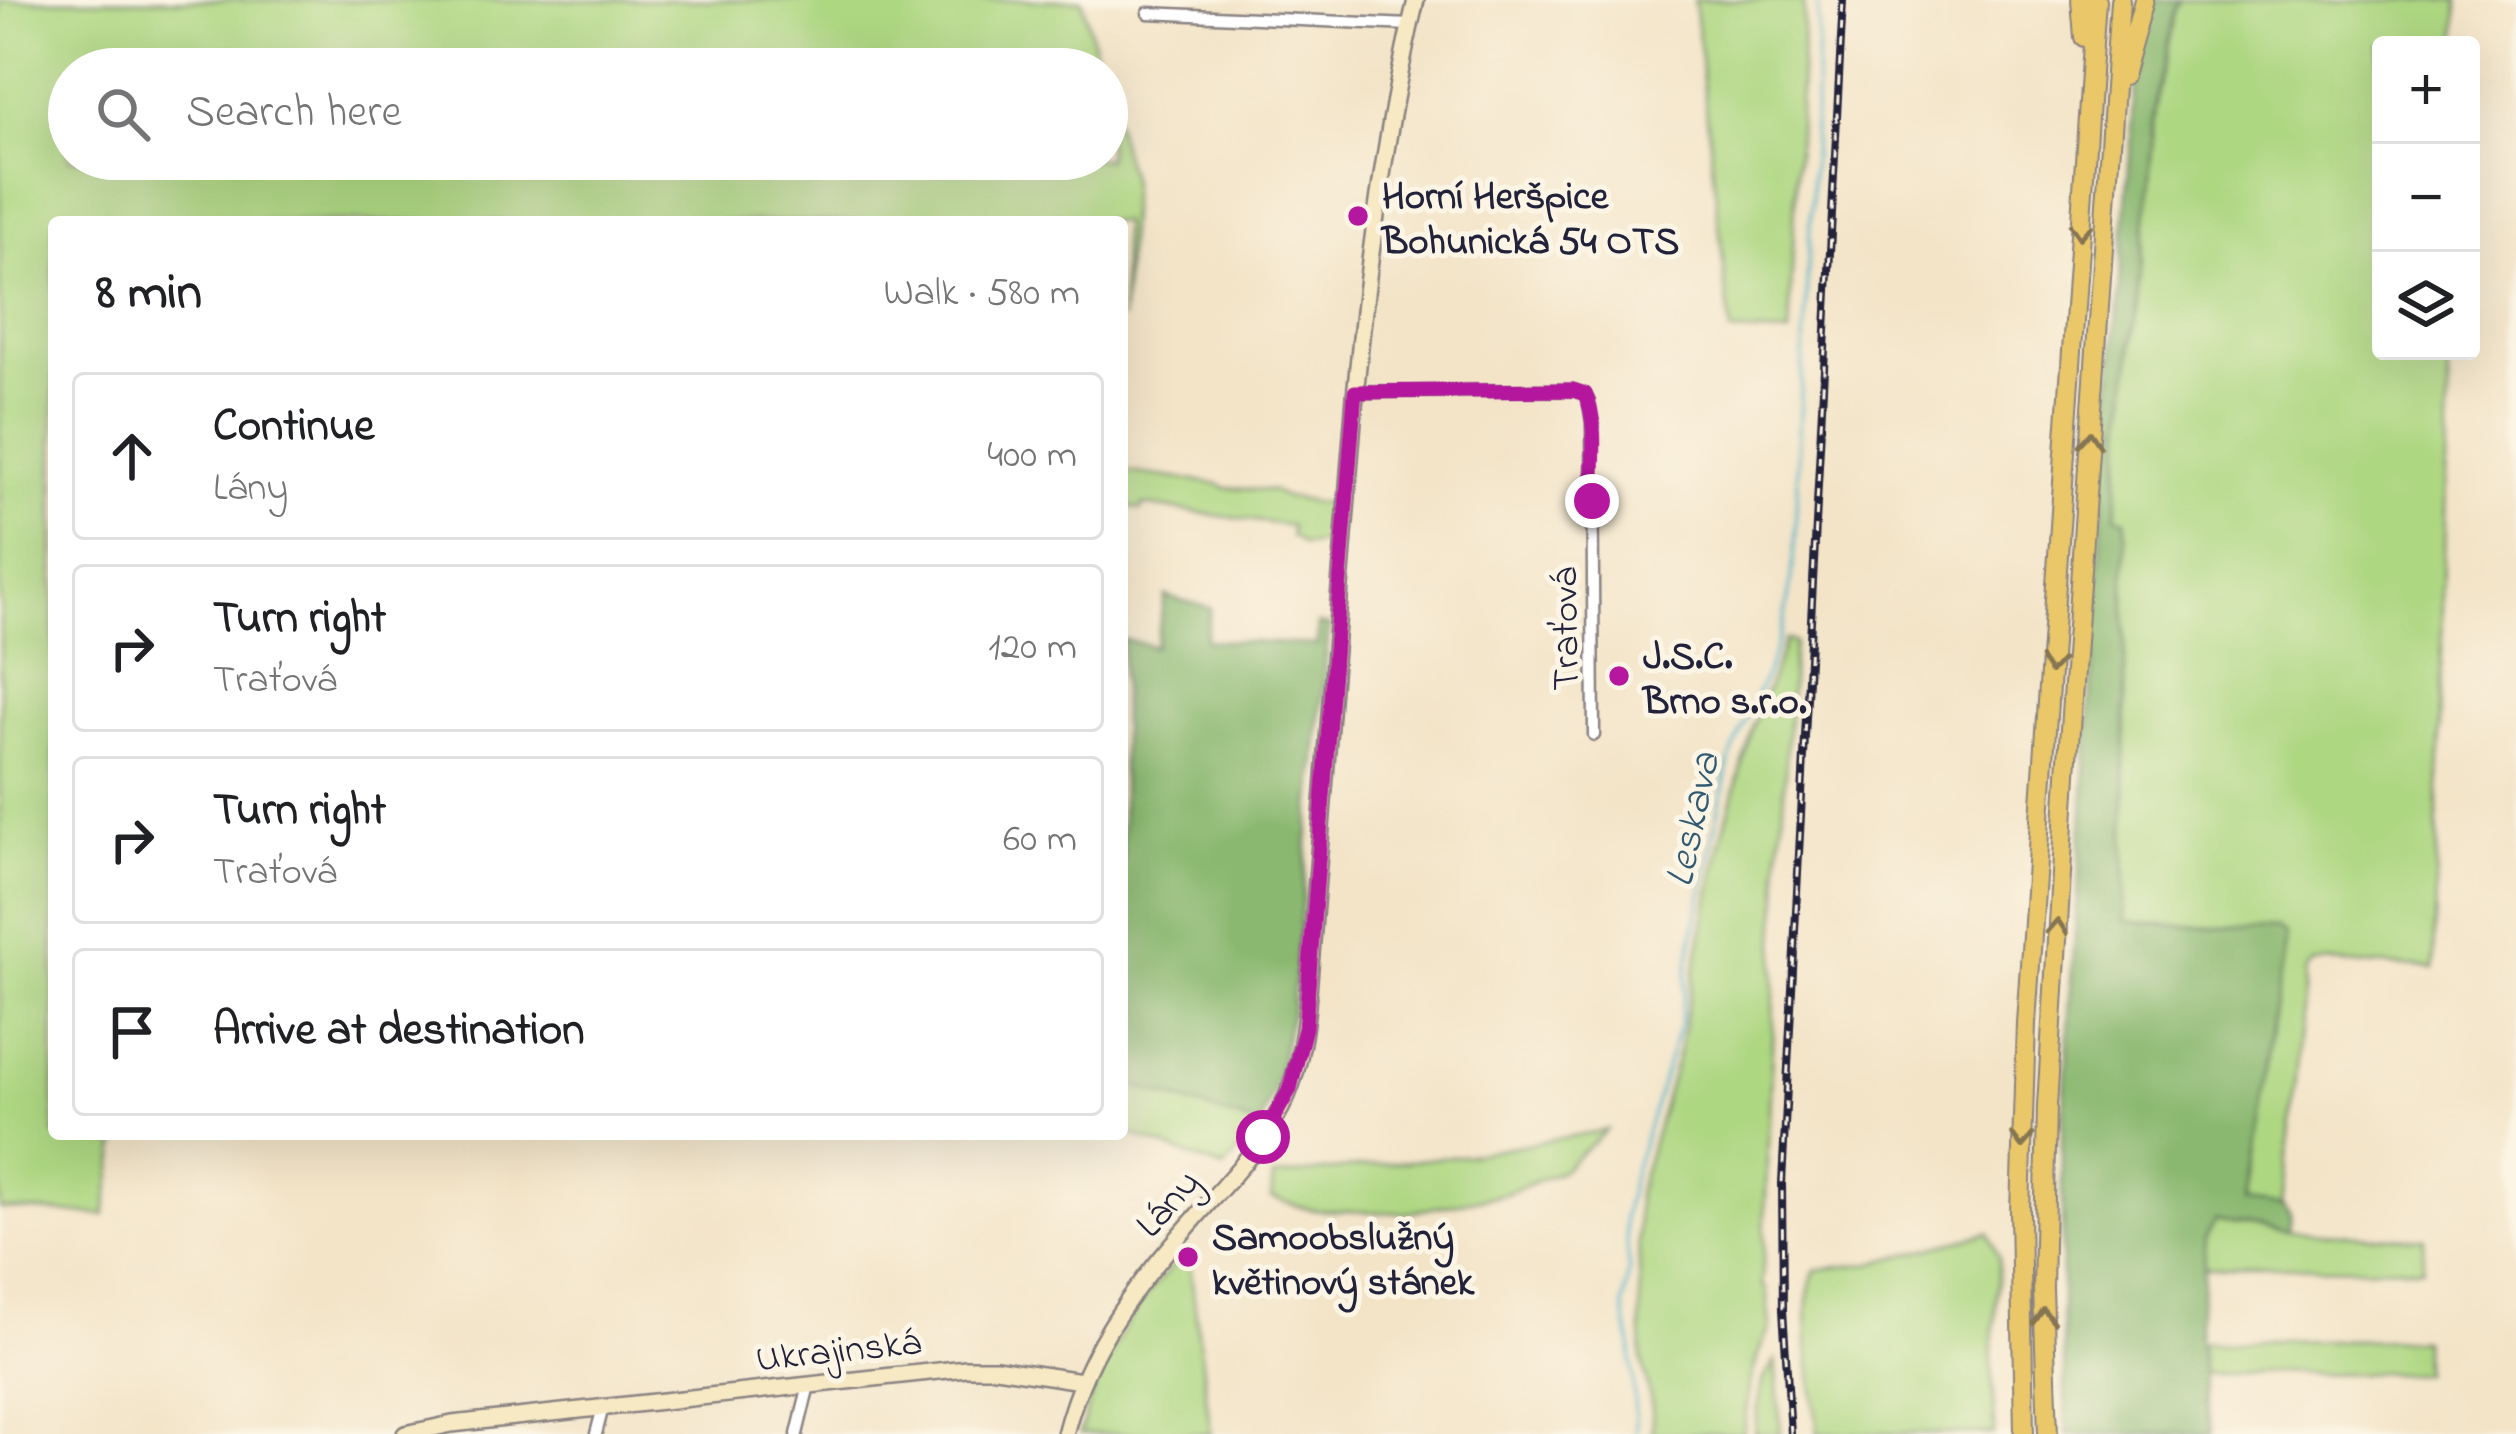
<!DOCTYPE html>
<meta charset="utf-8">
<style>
:root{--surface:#fff;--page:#f6f6f6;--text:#202124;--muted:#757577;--line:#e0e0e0}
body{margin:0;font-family:"Indie Flower",sans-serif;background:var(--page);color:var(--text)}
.controls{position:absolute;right:36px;top:36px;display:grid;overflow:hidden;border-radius:12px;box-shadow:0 12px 48px #0002}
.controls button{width:108px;height:108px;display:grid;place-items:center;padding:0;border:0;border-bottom:3px solid var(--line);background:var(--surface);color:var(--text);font:60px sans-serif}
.stop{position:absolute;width:36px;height:36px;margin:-27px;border:9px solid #b5179e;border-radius:50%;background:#fff}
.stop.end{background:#b5179e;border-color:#fff;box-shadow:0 3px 12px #0008}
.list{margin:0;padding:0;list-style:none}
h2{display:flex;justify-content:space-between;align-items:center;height:156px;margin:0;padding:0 48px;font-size:51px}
h2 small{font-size:39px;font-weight:400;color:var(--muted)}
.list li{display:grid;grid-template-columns:78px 1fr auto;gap:36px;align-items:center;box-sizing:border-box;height:168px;margin:0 24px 24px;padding:0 24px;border:3px solid var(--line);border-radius:12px}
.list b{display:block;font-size:45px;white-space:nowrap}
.list p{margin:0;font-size:39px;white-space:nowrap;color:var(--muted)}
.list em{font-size:39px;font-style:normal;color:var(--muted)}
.icon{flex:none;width:66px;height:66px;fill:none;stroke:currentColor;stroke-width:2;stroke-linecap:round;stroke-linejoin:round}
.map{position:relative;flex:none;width:2516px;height:1434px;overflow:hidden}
.search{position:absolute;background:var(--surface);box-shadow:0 12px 48px #0002;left:48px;top:48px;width:1080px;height:132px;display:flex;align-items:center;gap:30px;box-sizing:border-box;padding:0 42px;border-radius:66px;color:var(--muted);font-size:45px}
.panel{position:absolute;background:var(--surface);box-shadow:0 12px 48px #0002;left:48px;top:216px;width:1080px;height:924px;border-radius:12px}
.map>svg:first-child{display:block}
</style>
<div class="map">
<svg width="2516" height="1434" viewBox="0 0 2516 1434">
<rect width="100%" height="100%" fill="#fcf5e5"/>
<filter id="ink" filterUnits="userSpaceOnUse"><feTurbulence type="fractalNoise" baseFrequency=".00833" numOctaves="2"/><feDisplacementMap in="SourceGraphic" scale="24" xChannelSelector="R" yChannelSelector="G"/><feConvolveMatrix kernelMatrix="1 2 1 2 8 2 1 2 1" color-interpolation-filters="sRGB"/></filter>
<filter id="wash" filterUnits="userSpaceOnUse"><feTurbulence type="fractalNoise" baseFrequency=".004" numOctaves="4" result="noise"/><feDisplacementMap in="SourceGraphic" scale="48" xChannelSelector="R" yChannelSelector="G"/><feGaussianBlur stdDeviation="2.7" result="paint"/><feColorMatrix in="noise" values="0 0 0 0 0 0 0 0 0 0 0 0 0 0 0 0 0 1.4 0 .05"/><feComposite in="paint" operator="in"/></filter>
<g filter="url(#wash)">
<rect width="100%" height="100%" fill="#f3e4c8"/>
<!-- green -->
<path fill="#aed782" stroke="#687c5e" stroke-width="3" d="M 0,0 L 1082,0 L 1100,69 L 69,69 L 69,159 L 1107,159 L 1107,93 L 1131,182 L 1122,320 L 1122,222 L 54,222 L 54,1134 L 119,1134 L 105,1215 L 0,1209 Z
M 1694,0 L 1804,0 L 1789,334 L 1731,332 Z
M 2180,0 L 2458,0 L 2457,45 L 2381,45 L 2381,351 L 2449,351 L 2434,968 L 2328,962 L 2311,965 L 2306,971 L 2282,1205 L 2245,1201 L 2285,936 L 2276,929 L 2171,927 L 2125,922 L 2125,518 L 2116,516 L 2157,95 L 2175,12 Z
M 1122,471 L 1219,484 L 1226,488 L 1273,491 L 1285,497 L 1330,505 L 1331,533 L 1321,543 L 1304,545 L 1291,536 L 1291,526 L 1143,505 L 1141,510 L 1122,504 Z
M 1786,640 L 1794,642 L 1780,849 L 1762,1287 L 1766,1288 L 1770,1327 L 1758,1354 L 1749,1388 L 1743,1434 L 1652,1434 L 1652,1407 L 1642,1359 L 1637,1195 L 1678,1054 L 1720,844 L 1751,731 Z
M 1122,1082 L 1260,1126 L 1224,1169 L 1122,1131 Z
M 1607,1130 L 1561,1171 L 1505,1194 L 1406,1213 L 1311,1210 L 1271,1198 L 1273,1177 L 1470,1154 Z
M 2215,1220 L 2287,1231 L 2425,1239 L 2423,1267 L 2203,1268 L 2205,1238 Z
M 1988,1233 L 1999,1258 L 1992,1360 L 1994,1434 L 1818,1434 C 1814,1394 1798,1305 1815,1270 L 1873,1263 Z
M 1188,1251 L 1211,1434 L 1080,1434 C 1097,1366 1136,1298 1188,1251 Z
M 2422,1339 L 2422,1373 L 2204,1374 L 2203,1342 Z
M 1775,1361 L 1781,1434 L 1754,1434 L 1762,1382 Z"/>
<!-- forest -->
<path fill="#8ab870" stroke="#566d56" stroke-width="3" d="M 2154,0 L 2180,0 L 2175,12 L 2157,95 L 2116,515 L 2125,518 L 2125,921 L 2171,927 L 2276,929 L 2285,936 L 2245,1200 L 2282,1205 L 2289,1215 L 2287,1231 L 2216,1220 L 2205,1238 L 2203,1268 L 2201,1336 L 2209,1434 L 2067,1434 L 2062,1313 L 2062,1138 L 2103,505 L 2124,227 L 2137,68 Z
M 1165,596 L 1211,608 L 1205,640 L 1317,645 L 1318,624 L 1329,626 L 1292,1007 L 1275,1086 L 1260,1126 L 1122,1082 L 1122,639 L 1155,647 Z"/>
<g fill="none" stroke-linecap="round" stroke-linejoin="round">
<!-- stream -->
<path stroke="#49b0c8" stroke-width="3" d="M 1636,1434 L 1631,1344 L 1623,1306 L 1629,1267 L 1624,1216 L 1634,1171 L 1680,1023 L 1689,958 L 1727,769 C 1742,716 1775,669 1785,615 C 1798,552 1796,477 1800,413 C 1808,275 1815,138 1818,0"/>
</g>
</g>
<g filter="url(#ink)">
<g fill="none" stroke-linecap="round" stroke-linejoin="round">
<!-- street casing -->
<g stroke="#8a8382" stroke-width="15">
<path id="street" d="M 1148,13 L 1410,25
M 1355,392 L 1573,390 L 1585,394 L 1589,403 L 1592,423 L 1594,735
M 596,1434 L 603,1407
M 797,1434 L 809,1385"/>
</g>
<!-- secondary casing -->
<g stroke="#8a8382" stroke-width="20">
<path id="secondary" d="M 405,1434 L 452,1424 L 966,1368 L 996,1368 L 1081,1381
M 1065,1434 C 1089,1339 1142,1279 1204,1208 C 1235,1173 1268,1139 1287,1096 C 1299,1068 1304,1036 1307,1006 L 1355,396 C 1368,263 1385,130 1416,0"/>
</g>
<!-- highway casing -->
<g stroke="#8a8382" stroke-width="22">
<path id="highway" d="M 2081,0 L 2084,37
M 2123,76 L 2144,0
M 2024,1434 L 2020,1212 L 2026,1023 L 2096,0
M 2048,1434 L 2043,1289 L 2047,1106 L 2068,758 L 2120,0"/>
</g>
<!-- street -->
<use href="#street" stroke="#fff" stroke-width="10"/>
<!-- secondary -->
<use href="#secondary" stroke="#f7e9c3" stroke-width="15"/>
<!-- highway -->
<use href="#highway" stroke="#eac769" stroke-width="18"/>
<!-- rail casing -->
<g stroke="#22223b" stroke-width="8">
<path id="rail" d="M 1791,1434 L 1783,1310 L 1782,1183 L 1843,0"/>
</g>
<!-- rail -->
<use href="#rail" stroke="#fcf5e5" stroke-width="3" stroke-dasharray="9" stroke-linecap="butt"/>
</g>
<!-- one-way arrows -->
<defs><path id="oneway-chevron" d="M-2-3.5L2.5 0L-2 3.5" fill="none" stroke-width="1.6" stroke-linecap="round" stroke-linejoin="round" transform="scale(3)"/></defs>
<g stroke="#867452">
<use href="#oneway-chevron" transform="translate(2080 231) rotate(94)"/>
<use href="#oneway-chevron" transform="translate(2090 440) rotate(-86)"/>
<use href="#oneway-chevron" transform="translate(2051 665) rotate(94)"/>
<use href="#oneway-chevron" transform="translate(2057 927) rotate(-86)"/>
<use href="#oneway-chevron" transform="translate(2022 1140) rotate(92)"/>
<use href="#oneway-chevron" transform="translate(2044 1317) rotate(-92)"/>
</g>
</g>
<g fill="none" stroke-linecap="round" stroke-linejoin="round" filter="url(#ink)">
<!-- route -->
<path stroke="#b5179e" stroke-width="15" d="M 1263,1137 L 1290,1089 L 1305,1028 L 1355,392 L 1573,390 L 1585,394 C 1599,420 1592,471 1592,501"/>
</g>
<!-- markers -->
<g fill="#b5179e" stroke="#fcf5e5" stroke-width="4.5">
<circle cx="1358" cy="216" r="12"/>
<circle cx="1619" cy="676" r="12"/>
<circle cx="1188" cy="1257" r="12"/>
</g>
<g text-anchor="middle" stroke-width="10" stroke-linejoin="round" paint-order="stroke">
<!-- poi labels -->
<g font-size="39" font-weight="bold" fill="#22223b" stroke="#fcf5e5" text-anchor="start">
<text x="1382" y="208">Horní Heršpice<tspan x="1382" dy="45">Bohunická 54 OTS</tspan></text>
<text x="1643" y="668">J.S.C.<tspan x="1643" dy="45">Brno s.r.o.</tspan></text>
<text x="1212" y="1249">Samoobslužný<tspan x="1212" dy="45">květinový stánek</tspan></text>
</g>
<!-- street labels -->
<g font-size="39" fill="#22223b" stroke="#fcf5e5">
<text transform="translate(1563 629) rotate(-91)" y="14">Traťová</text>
<text transform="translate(1166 1202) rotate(-49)" y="14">Lány</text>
<text transform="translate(838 1348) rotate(-6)" y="14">Ukrajinská</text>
</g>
<!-- water labels -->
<g font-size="42" font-style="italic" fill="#325b73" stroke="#fcf5e5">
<text transform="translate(1690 819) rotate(-78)" y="15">Leskava</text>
</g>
</g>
</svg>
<div class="controls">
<button>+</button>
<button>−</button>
<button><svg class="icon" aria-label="layers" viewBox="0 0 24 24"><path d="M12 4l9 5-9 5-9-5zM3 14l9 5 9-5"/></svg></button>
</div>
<div class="stop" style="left:1263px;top:1137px"></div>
<div class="stop end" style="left:1592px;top:501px"></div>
<div class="search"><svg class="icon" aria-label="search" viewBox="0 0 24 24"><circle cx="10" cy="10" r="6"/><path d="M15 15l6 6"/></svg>Search here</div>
<section class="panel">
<h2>8 min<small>Walk · 580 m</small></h2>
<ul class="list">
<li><svg class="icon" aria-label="ahead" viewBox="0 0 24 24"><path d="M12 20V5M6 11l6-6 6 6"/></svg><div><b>Continue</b><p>Lány</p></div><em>400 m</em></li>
<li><svg class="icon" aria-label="right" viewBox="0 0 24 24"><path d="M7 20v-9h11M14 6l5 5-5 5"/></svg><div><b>Turn right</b><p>Traťová</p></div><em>120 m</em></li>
<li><svg class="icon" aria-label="right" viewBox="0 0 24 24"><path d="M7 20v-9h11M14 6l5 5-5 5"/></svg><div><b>Turn right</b><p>Traťová</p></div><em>60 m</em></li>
<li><svg class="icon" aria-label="arrive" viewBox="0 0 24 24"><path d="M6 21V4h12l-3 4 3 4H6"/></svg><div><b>Arrive at destination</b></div></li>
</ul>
</section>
</div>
